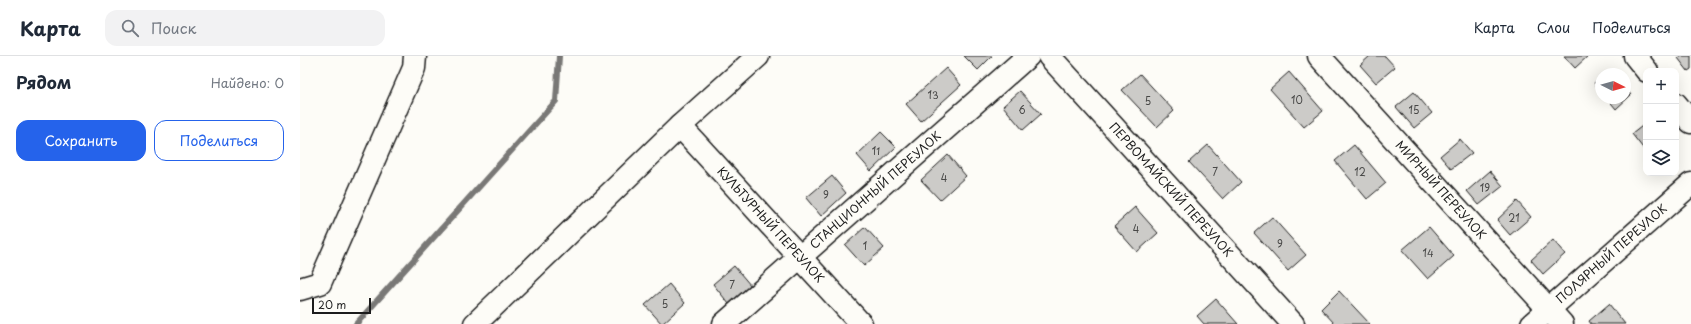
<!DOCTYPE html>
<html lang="ru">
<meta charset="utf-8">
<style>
:root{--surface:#fff;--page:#f2f2f3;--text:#1f2937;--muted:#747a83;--line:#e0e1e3;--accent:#2563eb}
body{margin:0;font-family:"Playpen Sans",sans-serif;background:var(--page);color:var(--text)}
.controls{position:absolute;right:12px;top:12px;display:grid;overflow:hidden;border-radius:8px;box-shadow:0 4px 16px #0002}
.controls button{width:36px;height:36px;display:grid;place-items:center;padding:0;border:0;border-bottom:1px solid var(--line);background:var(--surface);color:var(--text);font:20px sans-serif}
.compass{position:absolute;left:1295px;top:12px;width:36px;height:36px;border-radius:50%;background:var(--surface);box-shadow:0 4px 16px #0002;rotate:95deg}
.scale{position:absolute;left:12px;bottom:10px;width:59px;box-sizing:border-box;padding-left:4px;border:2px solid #1c1c1c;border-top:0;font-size:11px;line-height:14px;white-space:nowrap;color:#1c1c1c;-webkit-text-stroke:3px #fdfcf7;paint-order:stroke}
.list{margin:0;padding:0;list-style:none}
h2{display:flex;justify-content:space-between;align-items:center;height:52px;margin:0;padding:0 16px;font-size:17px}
h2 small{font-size:13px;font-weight:400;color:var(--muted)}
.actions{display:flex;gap:8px;padding:12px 16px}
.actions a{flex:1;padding:9px 0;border:1px solid var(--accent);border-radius:12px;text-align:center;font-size:14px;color:var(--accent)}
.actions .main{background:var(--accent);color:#fff}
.icon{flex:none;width:22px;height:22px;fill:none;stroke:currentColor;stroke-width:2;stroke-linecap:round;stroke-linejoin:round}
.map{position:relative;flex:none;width:1391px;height:268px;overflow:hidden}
header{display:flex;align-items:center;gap:24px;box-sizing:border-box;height:56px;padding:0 20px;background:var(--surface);border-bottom:1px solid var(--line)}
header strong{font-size:19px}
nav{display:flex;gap:22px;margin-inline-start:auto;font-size:14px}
.search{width:280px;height:36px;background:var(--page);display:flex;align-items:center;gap:10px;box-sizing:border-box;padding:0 14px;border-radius:12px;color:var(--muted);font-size:15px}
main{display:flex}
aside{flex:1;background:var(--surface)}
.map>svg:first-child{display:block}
</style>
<header>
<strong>Карта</strong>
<div class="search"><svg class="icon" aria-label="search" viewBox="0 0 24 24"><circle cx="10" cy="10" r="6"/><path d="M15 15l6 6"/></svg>Поиск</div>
<nav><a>Карта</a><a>Слои</a><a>Поделиться</a></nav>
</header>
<main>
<aside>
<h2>Рядом<small>Найдено: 0</small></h2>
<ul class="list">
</ul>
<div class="actions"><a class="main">Сохранить</a><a>Поделиться</a></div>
</aside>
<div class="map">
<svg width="1391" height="268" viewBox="0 0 1391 268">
<rect width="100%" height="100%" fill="#fdfcf7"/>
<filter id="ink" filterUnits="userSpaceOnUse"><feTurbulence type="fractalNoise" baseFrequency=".025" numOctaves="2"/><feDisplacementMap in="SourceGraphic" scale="8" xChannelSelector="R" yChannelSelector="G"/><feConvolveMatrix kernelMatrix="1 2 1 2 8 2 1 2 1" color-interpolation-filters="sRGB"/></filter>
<g filter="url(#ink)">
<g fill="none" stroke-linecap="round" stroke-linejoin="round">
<!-- stream -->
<path stroke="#797876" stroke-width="6" d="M 56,268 L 256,45 L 259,0"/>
</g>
<!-- building -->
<path fill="#cccbc8" stroke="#1c1c1c" d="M 664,0 L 692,0 L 678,14 Z
M 1070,0 L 1085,0 L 1095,11 L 1076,27 L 1060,9 Z
M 1264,0 L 1288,0 L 1275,12 Z
M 1380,0 L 1391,0 L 1391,13 L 1388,15 L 1378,2 Z
M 646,12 L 661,29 L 621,65 L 606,48 Z
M 989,16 L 1023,55 L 1004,71 L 970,33 Z
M 840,18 L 874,55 L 857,71 L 822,34 Z
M 1301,21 L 1301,35 L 1294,27 Z
M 1325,32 L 1331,39 L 1316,53 L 1307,42 L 1325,42 Z
M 720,35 L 741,58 L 723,74 L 703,50 Z
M 1114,36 L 1132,57 L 1114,72 L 1096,51 Z
M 1346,67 L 1346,96 L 1332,78 Z
M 581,76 L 596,91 L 571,115 L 557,99 Z
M 1160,83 L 1172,97 L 1151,113 L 1140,100 Z
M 908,89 L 941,126 L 923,143 L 889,106 Z
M 1054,89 L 1086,127 L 1067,143 L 1035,105 Z
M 648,99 L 666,120 L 640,144 L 621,124 Z
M 1190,115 L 1203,130 L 1179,149 L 1167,135 Z
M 532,120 L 546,137 L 521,160 L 506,142 Z
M 1217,145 L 1231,161 L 1210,179 L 1197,164 Z
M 835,151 L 858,177 L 837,196 L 814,170 Z
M 972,161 L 1006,199 L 988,215 L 954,177 Z
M 565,171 L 584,192 L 564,210 L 545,189 Z
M 1129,171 L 1154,200 L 1128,223 L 1102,194 Z
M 1253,184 L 1265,198 L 1243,218 L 1231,204 Z
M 434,210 L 451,230 L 429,248 L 413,228 Z
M 369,228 L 385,247 L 362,268 L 345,249 Z
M 1039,235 L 1070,268 L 1035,268 L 1021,253 Z
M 916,243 L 938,268 L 904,268 L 897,260 Z
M 1309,248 L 1325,268 L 1291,268 L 1289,265 Z"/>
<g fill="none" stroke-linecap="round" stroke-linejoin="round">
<!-- minor casing -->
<g stroke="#1c1c1c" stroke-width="25">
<g id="minor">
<path id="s1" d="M 749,0 L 993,268"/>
<path id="s2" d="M 1019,0 L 1262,268"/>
<path d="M 1335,0 L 1347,15"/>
<path d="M 1376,48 L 1391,66"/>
<path id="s3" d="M 380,70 L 561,268"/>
<path d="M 0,233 L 20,227 L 114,12 L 115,0"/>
<path d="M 175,268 L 380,70 L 458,0"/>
<path id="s4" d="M 424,268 L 728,0"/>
<path id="s5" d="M 1232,268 L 1391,128"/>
</g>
</g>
<!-- minor -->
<use href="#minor" stroke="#fdfcf7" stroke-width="22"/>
</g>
</g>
<g text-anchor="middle" stroke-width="3" stroke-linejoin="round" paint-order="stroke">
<!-- number labels -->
<g font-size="10" fill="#484847">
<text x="633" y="43">13</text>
<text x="997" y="48">10</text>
<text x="848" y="49">5</text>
<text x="722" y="58">6</text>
<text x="1114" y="58">15</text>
<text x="576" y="99">11</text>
<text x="915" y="120">7</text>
<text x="1060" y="120">12</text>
<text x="644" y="126">4</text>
<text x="1185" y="136">19</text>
<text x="526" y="143">9</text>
<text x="1214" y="166">21</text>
<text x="836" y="177">4</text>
<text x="980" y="192">9</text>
<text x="565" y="194">1</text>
<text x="1128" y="201">14</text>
<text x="432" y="233">7</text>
<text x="365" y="252">5</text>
</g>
<!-- street labels -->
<g font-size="12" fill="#1c1c1c" stroke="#fdfcf7">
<text dy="4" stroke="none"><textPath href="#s4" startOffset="202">СТАНЦИОННЫЙ ПЕРЕУЛОК</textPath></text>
<text dy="4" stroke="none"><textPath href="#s1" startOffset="181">ПЕРВОМАЙСКИЙ ПЕРЕУЛОК</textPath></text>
<text dy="4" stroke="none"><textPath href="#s2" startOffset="181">МИРНЫЙ ПЕРЕУЛОК</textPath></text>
<text dy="4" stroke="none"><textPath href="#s3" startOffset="134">КУЛЬТУРНЫЙ ПЕРЕУЛОК</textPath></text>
<text dy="4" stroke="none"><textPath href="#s5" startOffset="106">ПОЛЯРНЫЙ ПЕРЕУЛОК</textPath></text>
</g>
</g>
</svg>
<div class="controls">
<button>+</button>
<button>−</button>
<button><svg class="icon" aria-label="layers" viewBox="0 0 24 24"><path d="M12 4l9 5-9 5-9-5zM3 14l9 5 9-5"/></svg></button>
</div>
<svg class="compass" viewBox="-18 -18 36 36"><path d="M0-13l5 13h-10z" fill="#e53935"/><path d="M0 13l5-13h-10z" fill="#747a83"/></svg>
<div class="scale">20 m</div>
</div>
</main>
